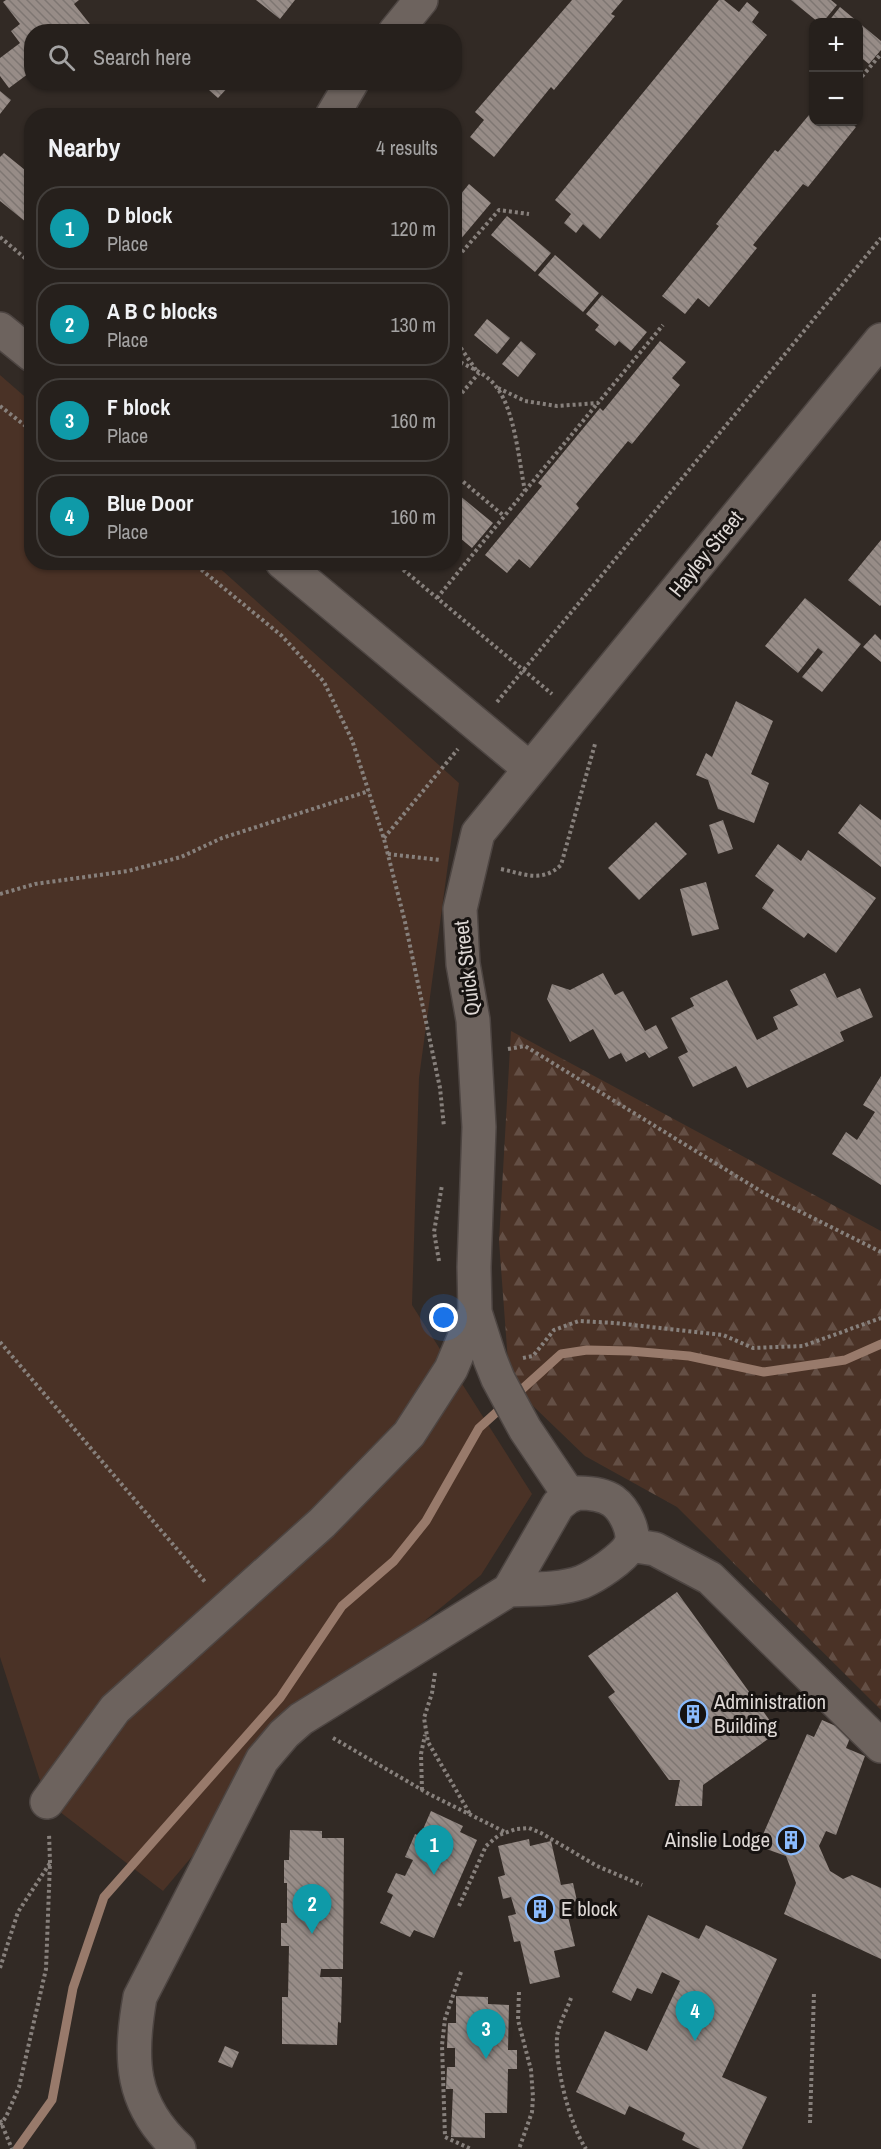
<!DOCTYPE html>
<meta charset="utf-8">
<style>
:root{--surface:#26201c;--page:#322d29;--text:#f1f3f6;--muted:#a4a3a3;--line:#423e3b;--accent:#bca0f2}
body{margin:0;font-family:"Archivo Narrow",sans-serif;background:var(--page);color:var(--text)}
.controls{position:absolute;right:18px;top:18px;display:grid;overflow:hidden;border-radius:12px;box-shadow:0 2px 4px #0004}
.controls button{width:54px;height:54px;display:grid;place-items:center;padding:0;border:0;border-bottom:2px solid var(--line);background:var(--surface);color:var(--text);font:30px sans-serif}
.you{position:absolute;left:444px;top:1318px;width:21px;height:21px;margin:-15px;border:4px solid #fff;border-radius:50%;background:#1a73e8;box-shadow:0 0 0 9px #1a73e833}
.badge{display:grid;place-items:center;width:39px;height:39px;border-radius:50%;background:var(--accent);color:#fff;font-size:20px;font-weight:700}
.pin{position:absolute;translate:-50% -50px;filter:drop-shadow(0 2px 3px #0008)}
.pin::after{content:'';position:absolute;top:32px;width:21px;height:18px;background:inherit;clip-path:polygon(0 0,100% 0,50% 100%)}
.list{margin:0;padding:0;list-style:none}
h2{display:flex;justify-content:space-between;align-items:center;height:78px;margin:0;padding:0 24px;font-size:26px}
h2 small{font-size:20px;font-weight:400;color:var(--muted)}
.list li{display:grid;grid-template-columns:39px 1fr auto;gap:18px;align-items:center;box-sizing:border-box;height:84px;margin:0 12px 12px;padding:0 12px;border:2px solid var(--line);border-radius:24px}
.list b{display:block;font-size:22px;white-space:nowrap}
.list p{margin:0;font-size:20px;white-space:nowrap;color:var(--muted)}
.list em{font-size:20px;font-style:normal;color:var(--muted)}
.icon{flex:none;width:33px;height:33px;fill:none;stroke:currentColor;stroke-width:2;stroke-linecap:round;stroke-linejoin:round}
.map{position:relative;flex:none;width:881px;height:2149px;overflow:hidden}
.search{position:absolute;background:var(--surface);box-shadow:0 2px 4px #0004;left:24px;top:24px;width:438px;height:66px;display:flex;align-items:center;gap:15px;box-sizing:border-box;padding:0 21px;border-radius:24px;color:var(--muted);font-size:22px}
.panel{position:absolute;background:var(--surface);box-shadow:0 2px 4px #0004;left:24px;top:108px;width:438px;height:462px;border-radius:24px}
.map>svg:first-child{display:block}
</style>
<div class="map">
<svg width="881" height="2149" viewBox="0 0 881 2149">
<defs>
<pattern id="forest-firs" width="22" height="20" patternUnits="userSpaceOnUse" patternTransform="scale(1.5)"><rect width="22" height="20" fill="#4a3226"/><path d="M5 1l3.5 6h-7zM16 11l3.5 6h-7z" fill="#644f45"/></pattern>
<pattern id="building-back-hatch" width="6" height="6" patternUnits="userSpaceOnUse" patternTransform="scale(1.5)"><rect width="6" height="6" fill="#978c87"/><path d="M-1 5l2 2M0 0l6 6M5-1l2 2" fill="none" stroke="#7e7672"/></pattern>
</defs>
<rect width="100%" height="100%" fill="#322a25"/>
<!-- forest -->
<path fill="url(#forest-firs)" d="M 511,1031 L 881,1231 L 881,1710 L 677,1507 L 585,1456 L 532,1405 L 508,1362 L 499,1241 Z"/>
<!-- park -->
<path fill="#4a3226" d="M 0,375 L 31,402 L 32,562 L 214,563 L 459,783 L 419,1078 L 412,1305 L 532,1494 L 481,1575 L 315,1710 L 163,1891 L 47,1802 L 0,1657 Z"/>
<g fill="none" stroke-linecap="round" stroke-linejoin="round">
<!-- stream -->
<path stroke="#987a6b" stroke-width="9" d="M 17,2149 L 52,2100 L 73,1988 L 104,1897 L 280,1698 L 342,1606 L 394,1561 L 426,1521 L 479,1428 L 561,1354 L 587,1350 L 630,1351 L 689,1356 L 764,1372 L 845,1360 L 881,1344"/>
</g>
<!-- building -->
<path fill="url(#building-back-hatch)" d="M 6,0 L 79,0 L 74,4 L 93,28 L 89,32 L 32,32 L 32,71 L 9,88 L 0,76 L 0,58 L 20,43 L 11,31 L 20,24 L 3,2 Z
M 256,0 L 295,0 L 280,19 Z
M 572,0 L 623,0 L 611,14 L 615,16 L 554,90 L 551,87 L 494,157 L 470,137 L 484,120 L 475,112 Z
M 719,0 L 724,0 L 739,12 L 747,2 L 759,12 L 752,22 L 767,35 L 600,239 L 583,224 L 576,233 L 564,223 L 571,214 L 555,200 Z
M 791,0 L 831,0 L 837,5 L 823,22 L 818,22 Z
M 840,7 L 881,41 L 881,50 L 869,64 L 858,55 L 858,22 L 828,22 Z
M 200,82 L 245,82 L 239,90 L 232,83 L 218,98 Z
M 0,91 L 11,100 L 0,114 Z
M 814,109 L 814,122 L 850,122 L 856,127 L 808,187 L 803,184 L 753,245 L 757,248 L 709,307 L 698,298 L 685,314 L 662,296 L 719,226 L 716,224 L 775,150 L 778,152 Z
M 4,153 L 25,170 L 32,162 L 32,227 L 0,201 L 0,157 Z
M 469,184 L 491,203 L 454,247 L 454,199 L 456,200 Z
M 507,216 L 551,253 L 535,272 L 491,235 Z
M 555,255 L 599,293 L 583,312 L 538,275 Z
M 602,295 L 647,332 L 631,351 L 619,341 L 615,346 L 595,330 L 599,325 L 586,314 Z
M 487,319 L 510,338 L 497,354 L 474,335 Z
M 521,341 L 536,354 L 518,377 L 502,364 Z
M 660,341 L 686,362 L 672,378 L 680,385 L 632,444 L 628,441 L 576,504 L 579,508 L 530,568 L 519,559 L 507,573 L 485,555 L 542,486 L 538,483 L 600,408 L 603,411 Z
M 454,491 L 493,523 L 472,548 L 454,533 Z
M 881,540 L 881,605 L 880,606 L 848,580 Z
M 805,598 L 861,644 L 822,692 L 802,677 L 823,652 L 818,648 L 798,673 L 765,646 Z
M 875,634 L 881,640 L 881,662 L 863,647 Z
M 736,701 L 773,721 L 751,774 L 769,783 L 754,823 L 718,809 L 708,780 L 696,775 L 706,753 L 712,757 Z
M 860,804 L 881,820 L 881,867 L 838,833 Z
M 723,820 L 733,849 L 718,854 L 709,825 Z
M 656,822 L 687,854 L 639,900 L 608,868 Z
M 778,844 L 801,861 L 808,850 L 876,898 L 836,953 L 808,933 L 804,938 L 762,908 L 774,890 L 755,876 Z
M 706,882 L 719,929 L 692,936 L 680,889 Z
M 603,973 L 615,995 L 623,991 L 645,1031 L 656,1025 L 668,1048 L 649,1058 L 645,1052 L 626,1062 L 621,1053 L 609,1059 L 593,1029 L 570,1042 L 547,999 L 552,984 L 570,990 Z
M 825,973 L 837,998 L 860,988 L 873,1017 L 840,1032 L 844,1041 L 747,1088 L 736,1066 L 693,1087 L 678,1057 L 688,1052 L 671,1018 L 694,1006 L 690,998 L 727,980 L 757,1040 L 778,1029 L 773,1017 L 798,1005 L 790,990 Z
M 881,1076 L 881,1185 L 832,1154 L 846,1132 L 857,1140 L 875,1112 L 863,1105 Z
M 677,1592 L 778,1732 L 703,1785 L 702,1806 L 675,1806 L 680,1780 L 669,1780 L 608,1697 L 615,1692 L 588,1656 Z
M 822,1720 L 852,1733 L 846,1748 L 865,1756 L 836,1835 L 826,1831 L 819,1846 L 830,1871 L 843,1879 L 852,1875 L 881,1888 L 881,1959 L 784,1914 L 796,1883 L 786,1856 L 758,1846 L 807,1734 L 814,1737 Z
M 431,1811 L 463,1826 L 460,1832 L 477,1840 L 434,1938 L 414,1930 L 410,1937 L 380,1923 L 393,1895 L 387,1892 L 396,1873 L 405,1876 L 413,1860 L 405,1857 L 415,1834 L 420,1836 Z
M 290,1830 L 322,1831 L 322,1838 L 344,1838 L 343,1969 L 321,1969 L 320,1977 L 342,1977 L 341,2023 L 338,2022 L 337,2045 L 282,2044 L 282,1997 L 288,1997 L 289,1946 L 281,1946 L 281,1923 L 287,1923 L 287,1883 L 284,1883 L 284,1860 L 289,1860 Z
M 529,1839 L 530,1846 L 551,1841 L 561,1885 L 573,1883 L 577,1901 L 565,1904 L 575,1946 L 554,1951 L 560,1977 L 530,1984 L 520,1941 L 514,1942 L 508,1916 L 516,1914 L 511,1897 L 503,1899 L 498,1877 L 505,1875 L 498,1846 Z
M 648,1915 L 699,1939 L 706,1925 L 777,1959 L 722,2077 L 767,2097 L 742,2149 L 700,2149 L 682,2140 L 685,2133 L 629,2106 L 625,2115 L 576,2092 L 605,2031 L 647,2051 L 680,1981 L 662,1972 L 652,1994 L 637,1988 L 631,2001 L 612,1992 Z
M 456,1996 L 488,1997 L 488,2004 L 509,2005 L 508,2050 L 517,2050 L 517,2069 L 508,2069 L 507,2113 L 485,2113 L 485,2138 L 451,2137 L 453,2089 L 446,2089 L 447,2067 L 455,2067 L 455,2048 L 447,2048 L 448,2023 L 456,2023 Z
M 225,2046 L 239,2052 L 232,2068 L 218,2062 Z"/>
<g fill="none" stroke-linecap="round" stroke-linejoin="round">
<!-- minor casing -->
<g stroke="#4d4542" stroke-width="36">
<path id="minor" d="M 395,32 L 421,0
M 332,116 L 352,82
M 0,329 L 32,355
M 282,562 L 530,769
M 578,1493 C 590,1493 603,1494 613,1501 C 624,1509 637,1533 630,1546 C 622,1559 596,1576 582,1582 C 560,1590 533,1589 509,1590 L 558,1505 L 568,1497 Z
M 570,1496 L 525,1429 L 498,1379 L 490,1359 L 475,1312 L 474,1267 L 479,1127 L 473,1020 L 463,964 L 460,909 L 478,833 L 881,340
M 630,1545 L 655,1549 L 710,1578 L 881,1746
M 47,1802 L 115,1709 L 322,1523 L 409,1434 L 451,1369 L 475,1312
M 179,2149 C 130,2104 129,2059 140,1997 L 262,1760 L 284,1734 L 301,1719 L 509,1590"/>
</g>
<!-- path -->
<path stroke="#87807c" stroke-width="4" stroke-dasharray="3 3" stroke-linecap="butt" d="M 858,81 L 881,54
M 0,237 L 32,264
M 454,261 L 499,210 L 529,214
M 454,338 L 476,370
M 498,388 L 525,401 L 557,406 L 598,403 L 663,325
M 454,402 L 479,373
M 0,406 L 32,431
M 454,474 L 504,516
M 525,491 L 597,404
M 192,562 L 282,636 L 324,682 L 352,740 L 384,839 L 405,922 L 440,1088 L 444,1127
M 394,562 L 552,694
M 437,598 L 525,491 C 519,462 515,411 497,388 C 488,374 469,367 454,359
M 497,702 L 881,238
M 384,838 L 458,749
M 388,854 L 440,860
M 501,869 C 524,874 542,883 561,865 L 595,744
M 0,894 L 35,884 L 128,871 L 181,857 L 222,838 L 369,791
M 508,1049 L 525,1046 L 767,1195 L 881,1252
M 439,1261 L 434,1232 L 442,1185
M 0,1342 L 206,1583
M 523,1358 L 533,1356 L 554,1330 L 579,1321 L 615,1323 L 723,1335 L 753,1348 L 803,1346 L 881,1318
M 435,1673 L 432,1693 L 424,1718 L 428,1742 L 470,1814
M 333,1738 L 429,1794 L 505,1832
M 422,1790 L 421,1754 L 425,1735
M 459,1906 L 486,1846 L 499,1835 L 516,1829 L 529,1828 L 541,1833 L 597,1866 L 642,1885
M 0,1968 L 18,1912 L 50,1863
M 461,1972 L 445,2019 L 442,2045 L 445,2137 L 471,2149
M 519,1992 L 518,2020 L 531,2070 L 533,2097 L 532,2112 L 519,2149
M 571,1998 C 567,2010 558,2025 557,2037 C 555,2067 570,2125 586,2149
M 0,2120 L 12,2149
M 810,2123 L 814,1992
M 0,2125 L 6,2117 L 19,2087 L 46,1969 L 50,1862 L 49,1833"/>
<!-- minor -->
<use href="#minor" stroke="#6d635e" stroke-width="33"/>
</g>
<!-- icons -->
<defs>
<g id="building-ring" transform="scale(1.5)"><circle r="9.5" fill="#171311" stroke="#8abafc" stroke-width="1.5"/><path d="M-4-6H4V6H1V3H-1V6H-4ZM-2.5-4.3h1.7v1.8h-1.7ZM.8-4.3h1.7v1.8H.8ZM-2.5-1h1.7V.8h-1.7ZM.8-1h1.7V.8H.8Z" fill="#8abafc"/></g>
</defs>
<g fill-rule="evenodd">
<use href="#building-ring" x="693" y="1714"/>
<use href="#building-ring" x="791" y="1840"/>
<use href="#building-ring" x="540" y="1909"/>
</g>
<g text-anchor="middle" stroke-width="6" stroke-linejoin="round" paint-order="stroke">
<!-- street labels -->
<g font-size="21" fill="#ded8d5" stroke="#171311">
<text transform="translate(706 554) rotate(-51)" y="7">Hayley Street</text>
<text transform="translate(467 968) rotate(-97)" y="7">Quick Street</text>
</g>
<!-- poi labels -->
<g font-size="21" fill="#ded8d5" stroke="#171311" text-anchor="start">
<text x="714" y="1709">Administration<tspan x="714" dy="24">Building</tspan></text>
<text x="770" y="1847" text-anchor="end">Ainslie Lodge</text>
<text x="561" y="1916">E block</text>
</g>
</g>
</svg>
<div class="controls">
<button>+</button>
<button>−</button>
</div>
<div class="you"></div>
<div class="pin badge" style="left:434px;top:1875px;background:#0f9aa8">1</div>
<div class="pin badge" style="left:312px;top:1934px;background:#0f9aa8">2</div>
<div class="pin badge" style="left:486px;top:2059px;background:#0f9aa8">3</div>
<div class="pin badge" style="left:695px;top:2041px;background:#0f9aa8">4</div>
<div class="search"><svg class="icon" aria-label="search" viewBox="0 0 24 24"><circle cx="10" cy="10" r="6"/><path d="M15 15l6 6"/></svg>Search here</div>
<section class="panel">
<h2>Nearby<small>4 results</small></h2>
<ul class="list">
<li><span class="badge" style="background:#0f9aa8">1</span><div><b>D block</b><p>Place</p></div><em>120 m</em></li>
<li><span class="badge" style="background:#0f9aa8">2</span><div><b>A B C blocks</b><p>Place</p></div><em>130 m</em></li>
<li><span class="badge" style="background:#0f9aa8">3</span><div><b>F block</b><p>Place</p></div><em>160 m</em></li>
<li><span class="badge" style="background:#0f9aa8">4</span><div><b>Blue Door</b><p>Place</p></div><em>160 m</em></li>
</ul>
</section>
</div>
